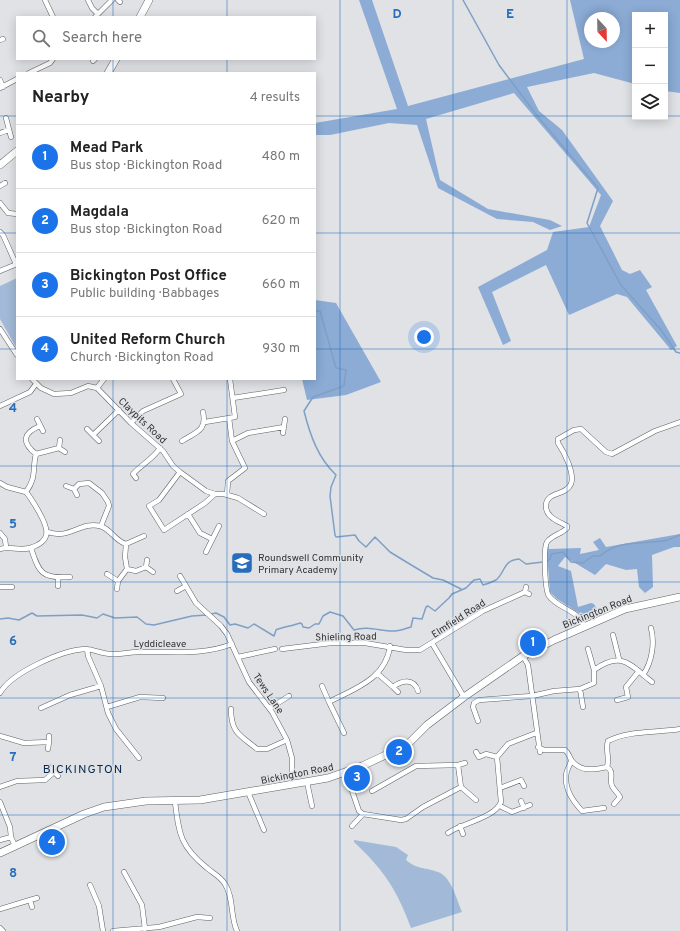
<!DOCTYPE html>
<meta charset="utf-8">
<style>
:root{--surface:#fff;--page:#f2f2f2;--text:#222;--muted:#767676;--line:#e0e0e0;--accent:#1a73e8}
body{margin:0;font-family:Overpass,sans-serif;background:var(--page);color:var(--text)}
.controls{position:absolute;right:12px;top:12px;display:grid;overflow:hidden;border-radius:0px;box-shadow:0 2px 10px #0003}
.controls button{width:36px;height:36px;display:grid;place-items:center;padding:0;border:0;border-bottom:1px solid var(--line);background:var(--surface);color:var(--text);font:20px sans-serif}
.compass{position:absolute;left:584px;top:12px;width:36px;height:36px;border-radius:50%;background:var(--surface);box-shadow:0 2px 10px #0003;rotate:158deg}
.you{position:absolute;left:424px;top:337px;width:14px;height:14px;margin:-10px;border:3px solid #fff;border-radius:50%;background:#1a73e8;box-shadow:0 0 0 6px #1a73e833}
.badge{display:grid;place-items:center;width:26px;height:26px;border-radius:50%;background:var(--accent);color:#fff;font-size:13px;font-weight:700}
.pin{position:absolute;translate:-50% -50%;border:2px solid #fff;box-shadow:0 1px 4px #0006}
.list{margin:0;padding:0;list-style:none}
h2{display:flex;justify-content:space-between;align-items:center;height:52px;margin:0;padding:0 16px;font-size:17px}
h2 small{font-size:13px;font-weight:400;color:var(--muted)}
.list li{display:grid;grid-template-columns:26px 1fr auto;gap:12px;align-items:center;box-sizing:border-box;height:64px;padding:0 16px;border-top:1px solid var(--line)}
.list b{display:block;font-size:15px;white-space:nowrap}
.list p{margin:0;font-size:13px;white-space:nowrap;color:var(--muted)}
.list em{font-size:13px;font-style:normal;color:var(--muted)}
.icon{flex:none;width:22px;height:22px;fill:none;stroke:currentColor;stroke-width:2;stroke-linecap:round;stroke-linejoin:round}
.map{position:relative;flex:none;width:680px;height:931px;overflow:hidden}
.search{position:absolute;background:var(--surface);box-shadow:0 2px 10px #0003;left:16px;top:16px;width:300px;height:44px;display:flex;align-items:center;gap:10px;box-sizing:border-box;padding:0 14px;border-radius:0px;color:var(--muted);font-size:15px}
.panel{position:absolute;background:var(--surface);box-shadow:0 2px 10px #0003;left:16px;top:72px;width:300px;height:308px;border-radius:0px}
.map>svg:first-child{display:block}
</style>
<div class="map">
<svg width="680" height="931" viewBox="0 0 680 931">
<rect width="100%" height="100%" fill="#e0e2e5"/>
<!-- green -->
<path fill="#a2bad7" d="M 17,278 L 17,349 L 0,319 L 0,286 Z
M 354,840 L 396,847 L 408,855 L 406,860 C 418,870 425,867 438,872 C 451,876 457,900 462,912 L 411,928 C 397,890 384,870 354,842 Z"/>
<!-- forest -->
<path fill="#8cacd5" fill-rule="evenodd" d="M 359,0 L 372,0 L 408,106 L 584,59 L 570,0 L 680,0 L 680,93 L 665,91 L 665,15 L 635,15 L 635,84 L 594,73 L 527,87 L 539,111 L 562,130 L 613,201 L 600,226 L 622,270 L 630,274 L 640,270 L 652,287 L 646,290 L 677,346 L 671,350 L 627,297 L 617,294 L 569,315 L 546,265 L 492,292 L 511,341 L 503,345 L 478,287 L 547,250 L 553,232 L 589,227 L 601,195 L 514,93 L 426,119 L 440,180 L 488,209 L 550,220 L 562,226 L 550,230 L 533,222 L 497,219 L 438,188 L 417,125 L 389,123 L 330,135 L 315,135 L 315,123 L 397,109 ZM 590,18 L 614,18 L 614,42 L 590,42 Z
M 315,300 L 336,303 L 381,382 L 346,395 L 307,400 L 302,379 L 315,379 Z
M 680,534 L 680,547 L 674,547 L 652,555 L 653,587 L 645,593 L 639,587 L 637,569 L 626,570 L 606,564 L 595,575 L 565,557 L 558,566 L 571,571 L 578,607 L 591,603 L 594,604 L 601,617 L 590,620 L 557,599 L 550,592 L 547,554 L 549,544 L 549,549 L 581,548 L 580,554 L 599,550 L 593,542 L 600,538 L 606,547 Z"/>
<g fill="none" stroke-linecap="round" stroke-linejoin="round">
<!-- stream -->
<path stroke="#7f9fc6" stroke-width="1.5" d="M 463,0 L 499,65 L 538,117 L 598,188 L 587,223 L 621,285 L 661,330 L 676,352 L 680,353
M 315,311 L 320,311 L 336,368 L 346,370 L 344,386 L 313,397 L 304,411 C 310,435 318,458 336,475 L 331,487 L 330,496 L 335,535 L 336,537 L 355,535 L 359,541 L 366,547 L 375,537 L 390,552 L 408,563 L 433,578 L 443,580 L 461,589
M 547,561 L 550,559 L 551,554 L 563,552 L 571,562 L 583,563 L 593,556 L 600,556 C 619,540 640,544 662,541 C 669,541 674,537 680,535
M 211,614 L 216,613 L 224,617 L 230,625 L 235,624 L 248,628 L 254,624 L 274,636 L 276,630 C 283,627 292,626 300,623 L 302,624 L 303,627 L 309,628 L 315,624 L 319,624 L 323,616 L 330,612 L 343,616 L 354,630 C 369,625 382,632 395,631 C 400,631 407,628 411,627 L 413,618 L 422,619 L 426,607 L 428,606 L 435,611 L 449,598 L 452,594 L 466,588 L 474,580 L 480,579 L 483,585 C 487,584 492,582 496,580 C 505,573 503,560 519,559 L 526,564 L 543,562
M 0,619 L 8,618 L 19,620 L 32,613 L 37,616 L 82,615 L 97,618 L 103,614 L 115,618 L 137,617 L 146,624 L 154,625 L 192,616 L 207,615"/>
<!-- street casing -->
<g stroke="#5f6164" stroke-width="5.5">
<path id="street" d="M 45,0 L 53,17
M 88,0 L 92,8 L 98,14
M 118,0 L 120,2
M 95,17 L 112,0
M 0,40 L 3,39
M 93,61 L 95,59
M 29,73 L 50,63 L 53,59
M 0,80 L 3,87
M 0,88 L 17,79
M 6,118 L 11,137
M 0,133 L 9,130
M 0,186 L 5,183
M 0,203 L 8,213 L 17,214
M 0,232 L 3,235 L 16,264
M 0,271 L 17,264
M 0,329 L 17,355
M 32,379 L 41,388 L 54,394 L 71,393 L 88,386 L 97,388 L 131,423 L 163,451 L 173,466 L 180,472 L 206,491 L 215,494 L 224,494 L 238,498 L 264,514
M 97,388 L 104,379
M 233,398 L 284,390
M 0,406 L 30,392 L 36,384
M 37,419 L 43,431
M 205,422 L 235,417 L 230,379
M 131,423 L 143,411 L 181,394 L 173,379
M 87,429 L 99,441
M 283,433 L 285,419
M 93,435 L 119,410
M 182,441 C 196,432 207,431 203,412
M 232,441 L 248,433 L 284,427
M 59,448 L 60,440
M 36,454 L 59,448 L 65,452
M 180,472 L 159,500 L 149,506 L 164,530 L 205,503 L 215,494
M 136,478 L 133,474 C 142,464 153,459 160,448
M 0,483 L 7,487 L 26,492 C 31,498 35,505 39,512 C 48,528 53,541 30,548 C 20,551 10,546 0,549
M 66,486 L 74,489
M 26,492 C 37,477 32,469 36,454 C 21,442 23,433 40,426
M 77,495 L 74,489 L 79,484 L 89,483 L 102,493 L 108,502 L 109,506 L 101,526
M 227,495 L 228,481 L 245,468 L 232,441 L 229,418
M 188,514 L 200,533 L 212,539
M 48,532 C 69,540 81,521 100,526 C 111,529 115,541 126,544 L 144,536
M 0,533 L 5,539 L 6,547
M 31,548 C 39,573 42,579 70,577
M 206,552 L 219,526
M 146,567 L 147,560
M 127,569 L 136,571 L 146,567 L 153,572
M 107,574 L 118,581
M 180,576 L 196,603 L 221,626 L 227,634 L 249,682 L 272,712 L 287,740 L 292,758 L 292,785
M 58,578 L 58,586
M 0,587 L 12,587
M 526,587 L 525,592 L 529,594
M 117,589 L 118,581 L 127,569 L 125,557 L 126,544
M 177,591 L 186,586
M 584,626 C 576,608 560,610 549,596 C 545,591 543,548 547,542 C 552,535 562,534 567,528 L 567,526 C 558,521 545,517 546,505 C 547,491 566,496 571,484 C 575,473 564,452 558,443 L 558,439 L 574,430 L 581,429 L 606,452 L 612,454 L 655,431 L 680,422
M 613,635 L 619,659
M 432,643 L 464,697
M 87,649 L 88,656 L 101,686 L 108,713 L 116,729 L 139,758
M 282,649 L 331,643 L 365,643 L 406,650 L 420,650 L 483,611 L 525,592
M 588,649 L 594,670
M 523,656 L 528,665 L 540,752
M 238,657 L 275,649
M 378,674 L 393,687 C 402,680 414,678 418,691
M 643,675 C 652,662 655,643 651,628
M 322,686 L 329,702
M 393,687 L 398,692
M 580,689 L 583,707
M 0,693 C 11,673 62,650 85,649 C 93,649 102,654 111,654 C 121,655 130,652 139,652 C 170,651 202,656 232,644
M 617,700 L 628,697 L 626,687 L 639,671
M 107,707 L 140,697 L 163,698
M 41,708 L 70,695 L 101,686
M 270,708 L 289,696
M 231,709 C 231,733 240,735 257,749 L 267,749 L 287,740
M 478,721 L 473,707 L 474,703 L 479,700 L 532,696 L 554,691 L 580,689 L 594,683 L 594,670 C 622,650 630,665 652,682
M 344,733 L 329,702 C 354,689 386,679 390,646
M 0,736 L 24,743 L 49,742 L 48,749
M 49,742 L 49,736
M 538,747 L 544,750 L 565,750 C 569,753 569,757 572,761 C 581,772 594,770 607,767
M 476,752 L 479,757 L 486,754 L 497,757 L 508,744 L 536,733
M 571,761 C 570,766 566,770 566,776 C 565,790 573,801 582,811 L 604,808
M 458,765 L 465,763
M 49,767 L 58,776
M 607,767 C 610,758 605,749 608,741 C 629,730 657,733 680,729
M 607,767 C 615,772 609,779 612,786 C 614,790 618,793 620,797 L 614,804
M 346,773 L 359,811 L 363,814 L 401,820 L 406,819 L 423,807 L 461,787 L 458,765 L 416,766 L 372,791
M 307,782 L 312,806
M 0,787 L 17,781 L 45,780 L 53,773
M 461,787 L 476,800
M 500,788 L 521,780 L 524,786
M 248,792 L 264,830
M 521,801 L 524,808
M 0,802 L 10,827 L 11,837 L 15,846
M 175,802 C 179,834 180,846 207,868 C 214,874 220,876 225,884 C 234,898 230,916 237,931
M 500,806 L 512,812 L 530,805
M 352,826 L 363,814
M 460,826 L 463,834
M 448,833 C 462,823 495,818 501,802 L 497,757
M 0,840 L 11,837
M 124,872 L 142,905 L 145,929
M 90,885 L 99,906 L 103,931
M 32,907 L 30,900 L 37,898
M 0,909 L 30,900
M 0,928 L 3,931
M 113,931 L 159,927 L 197,917 L 210,918"/>
</g>
<!-- secondary casing -->
<g stroke="#5f6164" stroke-width="8">
<path id="secondary" d="M 140,17 L 149,0
M 108,73 L 116,59
M 0,165 L 17,151
M 0,853 L 84,814 L 104,807 L 146,801 L 200,800 L 328,778 L 362,766 L 407,745 L 427,725 L 464,697 L 523,656 L 554,640 L 625,609 L 680,597"/>
</g>
<!-- street -->
<use href="#street" stroke="#fff" stroke-width="4.5"/>
<!-- secondary -->
<use href="#secondary" stroke="#fff" stroke-width="7"/>
</g>
<!-- grid -->
<path fill="none" stroke="#266dbd" stroke-width="1" stroke-opacity="0.55" d="M 113,0 L 113,17M 227,0 L 227,17M 340,0 L 340,931M 453,0 L 453,931M 567,0 L 567,931M 113,59 L 113,73M 227,59 L 227,73M 0,116 L 17,116M 315,116 L 635,116M 665,116 L 680,116M 0,233 L 17,233M 315,233 L 680,233M 0,349 L 17,349M 315,349 L 680,349M 113,379 L 113,931M 227,379 L 227,931M 0,466 L 680,466M 0,582 L 680,582M 0,698 L 680,698M 0,815 L 680,815"/>
<!-- icons -->
<defs>
<g id="school-square" transform="scale(1.15)"><rect x="-9" y="-9" width="18" height="18" rx="4" fill="#266dbd" stroke="#e0e2e5"/><path d="M0-5L7-2L0 1L-7-2ZM-4 1L0 2.5L4 1V4Q0 6-4 4Z" fill="#fff"/></g>
</defs>
<g fill-rule="evenodd">
<use href="#school-square" x="242" y="563"/>
</g>
<g text-anchor="middle" stroke-width="3" stroke-linejoin="round" paint-order="stroke">
<!-- street labels -->
<g font-size="10" fill="#313234" stroke="#e0e2e5">
<text transform="translate(143 420) rotate(43)" y="4">Claypits Road</text>
<text transform="translate(597 611) rotate(-22)" y="4">Bickington Road</text>
<text transform="translate(458 618) rotate(-33)" y="4">Elmfield Road</text>
<text transform="translate(346 636) rotate(-1)" y="4">Shieling Road</text>
<text x="160" y="647">Lyddicleave</text>
<text transform="translate(269 693) rotate(56)" y="4">Tews Lane</text>
<text transform="translate(297 773) rotate(-11)" y="4">Bickington Road</text>
</g>
<!-- poi labels -->
<g font-size="10" fill="#313234" stroke="#e0e2e5" text-anchor="start">
<text x="258" y="561">Roundswell Community<tspan x="258" dy="12">Primary Academy</tspan></text>
</g>
<!-- quarter labels -->
<g font-size="12" letter-spacing="1" fill="#082a51" stroke="#e0e2e5">
<text x="83" y="773">BICKINGTON</text>
</g>
</g>
<g font-size="13" text-anchor="middle" font-weight="bold" fill="#266dbd" stroke="#e0e2e5" stroke-width="3" stroke-linejoin="round" paint-order="stroke">
<text x="397" y="18">D</text>
<text x="510" y="18">E</text>
<text x="13" y="412">4</text>
<text x="13" y="528">5</text>
<text x="13" y="645">6</text>
<text x="13" y="761">7</text>
<text x="13" y="877">8</text>
</g>
</svg>
<div class="controls">
<button>+</button>
<button>−</button>
<button><svg class="icon" aria-label="layers" viewBox="0 0 24 24"><path d="M12 4l9 5-9 5-9-5zM3 14l9 5 9-5"/></svg></button>
</div>
<svg class="compass" viewBox="-18 -18 36 36"><path d="M0-13l5 13h-10z" fill="#e53935"/><path d="M0 13l5-13h-10z" fill="#767676"/></svg>
<div class="you"></div>
<div class="pin badge" style="left:533px;top:643px">1</div>
<div class="pin badge" style="left:399px;top:752px">2</div>
<div class="pin badge" style="left:357px;top:778px">3</div>
<div class="pin badge" style="left:52px;top:842px">4</div>
<div class="search"><svg class="icon" aria-label="search" viewBox="0 0 24 24"><circle cx="10" cy="10" r="6"/><path d="M15 15l6 6"/></svg>Search here</div>
<section class="panel">
<h2>Nearby<small>4 results</small></h2>
<ul class="list">
<li><span class="badge">1</span><div><b>Mead Park</b><p>Bus stop · Bickington Road</p></div><em>480 m</em></li>
<li><span class="badge">2</span><div><b>Magdala</b><p>Bus stop · Bickington Road</p></div><em>620 m</em></li>
<li><span class="badge">3</span><div><b>Bickington Post Office</b><p>Public building · Babbages</p></div><em>660 m</em></li>
<li><span class="badge">4</span><div><b>United Reform Church</b><p>Church · Bickington Road</p></div><em>930 m</em></li>
</ul>
</section>
</div>
